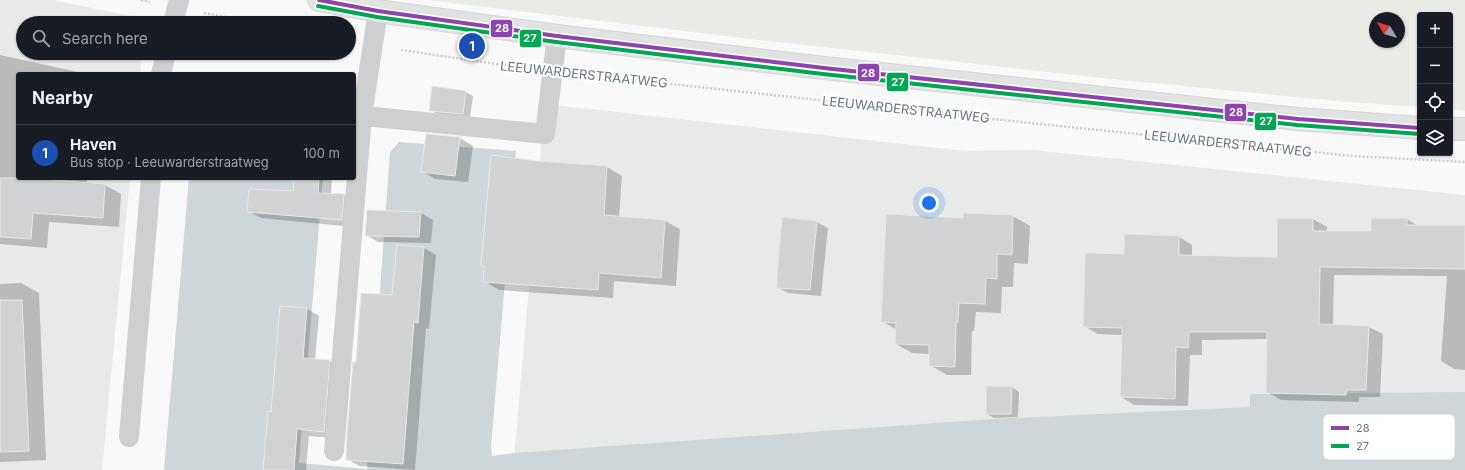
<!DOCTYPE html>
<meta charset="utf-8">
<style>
:root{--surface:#171b24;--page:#20242c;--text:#f1f3f6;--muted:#9ea1a6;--line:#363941;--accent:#7c3aed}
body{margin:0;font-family:Inter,sans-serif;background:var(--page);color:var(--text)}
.controls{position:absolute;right:12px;top:12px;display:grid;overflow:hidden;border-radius:4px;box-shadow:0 1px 3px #0004}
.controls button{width:36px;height:36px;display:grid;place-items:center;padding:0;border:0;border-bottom:1px solid var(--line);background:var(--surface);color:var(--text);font:20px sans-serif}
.compass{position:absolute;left:1369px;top:12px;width:36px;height:36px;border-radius:50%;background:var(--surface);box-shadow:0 1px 3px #0004;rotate:308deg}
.you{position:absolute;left:929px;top:203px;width:14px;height:14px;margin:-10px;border:3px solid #fff;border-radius:50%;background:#1a73e8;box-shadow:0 0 0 6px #1a73e833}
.badge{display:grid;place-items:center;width:26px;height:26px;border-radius:50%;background:var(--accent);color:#fff;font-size:13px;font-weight:700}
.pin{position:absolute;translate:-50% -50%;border:2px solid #fff;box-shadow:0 1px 4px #0006}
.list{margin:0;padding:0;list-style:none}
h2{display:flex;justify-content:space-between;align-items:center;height:52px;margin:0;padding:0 16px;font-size:17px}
h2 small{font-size:13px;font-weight:400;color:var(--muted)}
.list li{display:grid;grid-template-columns:26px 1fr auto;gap:12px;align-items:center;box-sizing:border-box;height:56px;padding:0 16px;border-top:1px solid var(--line)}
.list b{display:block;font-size:15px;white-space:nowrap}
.list p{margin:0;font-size:13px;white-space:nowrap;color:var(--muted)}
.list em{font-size:13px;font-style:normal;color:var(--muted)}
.icon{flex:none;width:22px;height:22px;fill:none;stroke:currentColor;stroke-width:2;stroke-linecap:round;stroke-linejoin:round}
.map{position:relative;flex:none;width:1465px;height:470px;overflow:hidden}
.search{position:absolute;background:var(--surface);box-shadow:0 1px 3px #0004;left:16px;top:16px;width:340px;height:44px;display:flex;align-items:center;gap:10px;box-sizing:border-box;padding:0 14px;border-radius:22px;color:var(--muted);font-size:15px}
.panel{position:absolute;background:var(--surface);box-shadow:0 1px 3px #0004;left:16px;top:72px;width:340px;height:108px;border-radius:4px}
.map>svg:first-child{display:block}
</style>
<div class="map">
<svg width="1465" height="470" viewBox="0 0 1465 470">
<rect width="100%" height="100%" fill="#f9f9f9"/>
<!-- built -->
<path fill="#e8e9e9" d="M 0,0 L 53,0 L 146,19 L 145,23 L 23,23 L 23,53 L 142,53 L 140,74 L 18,74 L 18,178 L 130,178 L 102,470 L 0,470 Z
M 545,104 L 965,151 L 1032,150 L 1465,195 L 1465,421 L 513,470 Z"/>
<!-- green -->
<path fill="#e8ebe6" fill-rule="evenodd" d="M 428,0 L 1465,0 L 1465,111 L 1450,109 L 1450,15 L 1420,15 L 1420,107 L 1349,102 L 1121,80 L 759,40 ZM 1375,18 L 1399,18 L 1399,42 L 1375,42 Z"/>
<!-- water -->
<path fill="#ced6d9" d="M 399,142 L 516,151 L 491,447 L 492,456 L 514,453 L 993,419 L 1250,407 L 1250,394 L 1465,392 L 1465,470 L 164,470 L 189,178 L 323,178 L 299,463 L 367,469 L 390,152 Z"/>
<!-- shadow -->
<path fill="#0003" d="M 0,55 L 87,74 L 18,74 L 18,178 L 88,178 L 86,183 L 105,185 L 121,194 L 119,227 L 49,222 L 47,248 L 0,244 Z
M 466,92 L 473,96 L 470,118 L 437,114 L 430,110 Z
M 460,138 L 473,146 L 468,182 L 435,179 L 422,171 Z
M 538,162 L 607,167 L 622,176 L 619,217 L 665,221 L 680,229 L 676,286 L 614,281 L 613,298 L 499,290 L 484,281 L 485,267 L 482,266 Z
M 293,178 L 332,178 L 331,194 L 344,195 L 356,202 L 354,227 L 261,218 L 248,211 L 294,192 L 295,178 Z
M 421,213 L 433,220 L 431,243 L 378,242 L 366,235 Z
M 964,214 L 1013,216 L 1030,226 L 1028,264 L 1014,263 L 1013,287 L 1002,287 L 1001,313 L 976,312 L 974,331 L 972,331 L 971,375 L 947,375 L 930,365 L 930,354 L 912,353 L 896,344 L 897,330 L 882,321 L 964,219 Z
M 1278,219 L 1313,219 L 1327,227 L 1327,232 L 1372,232 L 1407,219 L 1418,226 L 1465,226 L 1465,370 L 1454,369 L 1441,361 L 1447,276 L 1334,275 L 1333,326 L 1369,327 L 1383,334 L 1380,397 L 1359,397 L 1359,402 L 1281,400 L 1267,392 L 1268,339 L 1202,340 L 1202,355 L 1190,355 L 1188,406 L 1134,405 L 1121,397 L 1122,335 L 1098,334 L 1084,326 L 1125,256 L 1179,237 L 1192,245 L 1192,256 L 1278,258 Z
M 817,222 L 828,228 L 821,296 L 788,293 L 777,287 Z
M 398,246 L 424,248 L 436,255 L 429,329 L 426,328 L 415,470 L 359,466 L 347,459 L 357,363 L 393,296 Z
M 21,283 L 39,293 L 46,460 L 0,462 L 0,284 Z
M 307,309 L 319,316 L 315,360 L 330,361 L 342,368 L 336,438 L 309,436 L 306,470 L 264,470 L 272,413 Z
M 987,387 L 1012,387 L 1019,392 L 1018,417 L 994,418 L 987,414 Z"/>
<!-- building -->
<path fill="#d0d2d3" stroke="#e8e8e8" d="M 432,86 L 466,91 L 463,114 L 429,111 Z
M 426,134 L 460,137 L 455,176 L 421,172 Z
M 491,155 L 538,161 L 607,166 L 604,215 L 665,220 L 661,278 L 599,273 L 598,290 L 483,282 L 484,266 L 481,266 Z
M 0,178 L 29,178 L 105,184 L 103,218 L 33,213 L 31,239 L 0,237 Z
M 294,178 L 319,178 L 318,193 L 344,194 L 342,220 L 247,212 L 249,189 L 293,191 Z
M 367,210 L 421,212 L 419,237 L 365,236 Z
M 963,213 L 1013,215 L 1012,255 L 997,254 L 997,279 L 986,278 L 985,304 L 959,303 L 958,322 L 956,322 L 955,367 L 929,366 L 929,345 L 895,344 L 896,323 L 881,322 L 886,214 L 963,218 Z
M 782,217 L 817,221 L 810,290 L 776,288 Z
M 1277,218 L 1313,218 L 1313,231 L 1371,231 L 1371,218 L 1407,218 L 1407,225 L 1465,225 L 1465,269 L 1320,267 L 1319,324 L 1369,326 L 1366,390 L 1346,390 L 1346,395 L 1266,393 L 1267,332 L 1189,332 L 1188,348 L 1176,347 L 1175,399 L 1120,397 L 1122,328 L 1083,327 L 1085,253 L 1124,254 L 1124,234 L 1179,236 L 1179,255 L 1277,257 Z
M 397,245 L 424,247 L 418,323 L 414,322 L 403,464 L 346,460 L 347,434 L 353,362 L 356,362 L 361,293 L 392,295 Z
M 0,300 L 22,300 L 29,451 L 0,452 Z
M 280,306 L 307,308 L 303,358 L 330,360 L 324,432 L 297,429 L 294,470 L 263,470 L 268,411 L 271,412 Z
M 986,386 L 1012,386 L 1011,414 L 986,414 Z"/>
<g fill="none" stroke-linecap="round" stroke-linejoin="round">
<!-- secondary casing -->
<g stroke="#d5d6d7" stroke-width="24">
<path id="secondary" d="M 319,0 L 378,11 L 557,36 L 824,68 L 1298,119 L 1420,128
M 1450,129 L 1465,129"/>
</g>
<!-- path -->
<path stroke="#cbcccd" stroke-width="2.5" stroke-dasharray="2 2" stroke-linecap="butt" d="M 141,0 L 150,2
M 204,13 L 255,23
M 401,50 L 524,68
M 579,74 L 1030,123 L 1353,156 L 1465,162"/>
<!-- lane -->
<path stroke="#cecfd0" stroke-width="20" d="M 173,23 L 179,0
M 161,74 L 166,53
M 354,115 L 545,134 L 557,36
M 129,437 L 151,178
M 334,451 L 362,116 L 378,11"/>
<!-- secondary -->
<use href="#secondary" stroke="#e1e2e2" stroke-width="22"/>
<!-- bus-1 casing -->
<g stroke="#fff" stroke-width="7">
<path id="bus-1" d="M 319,0 L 378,11 L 557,36 L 824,68 L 1298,119 L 1420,128"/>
</g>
<!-- bus-2 casing -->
<g stroke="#fff" stroke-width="7">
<path id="bus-2" d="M 318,6 L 377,17 L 556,42 L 823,74 L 1297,125 L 1420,134"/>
</g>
<!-- bus-1 -->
<use href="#bus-1" stroke="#8e44ad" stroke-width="4"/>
<!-- bus-2 -->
<use href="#bus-2" stroke="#00a651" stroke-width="4"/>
</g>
<g text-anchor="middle" stroke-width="4" stroke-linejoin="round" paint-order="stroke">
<!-- street labels -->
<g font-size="13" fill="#657683" stroke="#fff">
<text transform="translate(584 74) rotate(6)" y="5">LEEUWARDERSTRAATWEG</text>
<text transform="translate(906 109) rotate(6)" y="5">LEEUWARDERSTRAATWEG</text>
<text transform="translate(1228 143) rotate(6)" y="5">LEEUWARDERSTRAATWEG</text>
</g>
</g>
<!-- legend -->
<rect x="1323" y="414" width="132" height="46" rx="6" fill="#fff" stroke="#d1d6da" stroke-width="1"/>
<rect x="1331" y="426" width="18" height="4" fill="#8e44ad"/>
<rect x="1331" y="444" width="18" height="4" fill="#00a651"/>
<g font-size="11" fill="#657683">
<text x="1356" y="432">28</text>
<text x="1356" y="450">27</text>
</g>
<g stroke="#fff" stroke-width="1.5">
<rect x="490" y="19" width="23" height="19" rx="4" fill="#8e44ad"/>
<rect x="519" y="29" width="23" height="19" rx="4" fill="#00a651"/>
<rect x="857" y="63" width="23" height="19" rx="4" fill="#8e44ad"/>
<rect x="886" y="72" width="23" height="20" rx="4" fill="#00a651"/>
<rect x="1224" y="103" width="23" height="19" rx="4" fill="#8e44ad"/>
<rect x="1254" y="112" width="23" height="19" rx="4" fill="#00a651"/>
</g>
<g font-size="11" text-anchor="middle" font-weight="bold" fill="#fff">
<text x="502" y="32">28</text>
<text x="530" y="42">27</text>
<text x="868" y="77">28</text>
<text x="898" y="86">27</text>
<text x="1236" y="116">28</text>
<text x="1266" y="125">27</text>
</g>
</svg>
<div class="controls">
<button>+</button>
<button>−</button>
<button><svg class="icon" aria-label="locate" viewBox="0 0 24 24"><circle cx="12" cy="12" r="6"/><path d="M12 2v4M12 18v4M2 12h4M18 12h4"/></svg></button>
<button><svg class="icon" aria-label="layers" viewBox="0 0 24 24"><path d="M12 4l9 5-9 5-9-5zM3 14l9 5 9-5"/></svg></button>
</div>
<svg class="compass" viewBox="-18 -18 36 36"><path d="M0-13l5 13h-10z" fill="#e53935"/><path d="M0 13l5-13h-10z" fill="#9ea1a6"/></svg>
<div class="you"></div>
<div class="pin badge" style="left:472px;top:46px;background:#1a4fb4">1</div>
<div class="search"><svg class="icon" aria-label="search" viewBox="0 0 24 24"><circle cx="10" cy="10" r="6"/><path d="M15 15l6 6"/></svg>Search here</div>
<section class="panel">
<h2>Nearby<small></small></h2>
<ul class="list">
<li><span class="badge" style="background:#1a4fb4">1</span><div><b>Haven</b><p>Bus stop · Leeuwarderstraatweg</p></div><em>100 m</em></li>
</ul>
</section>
</div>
